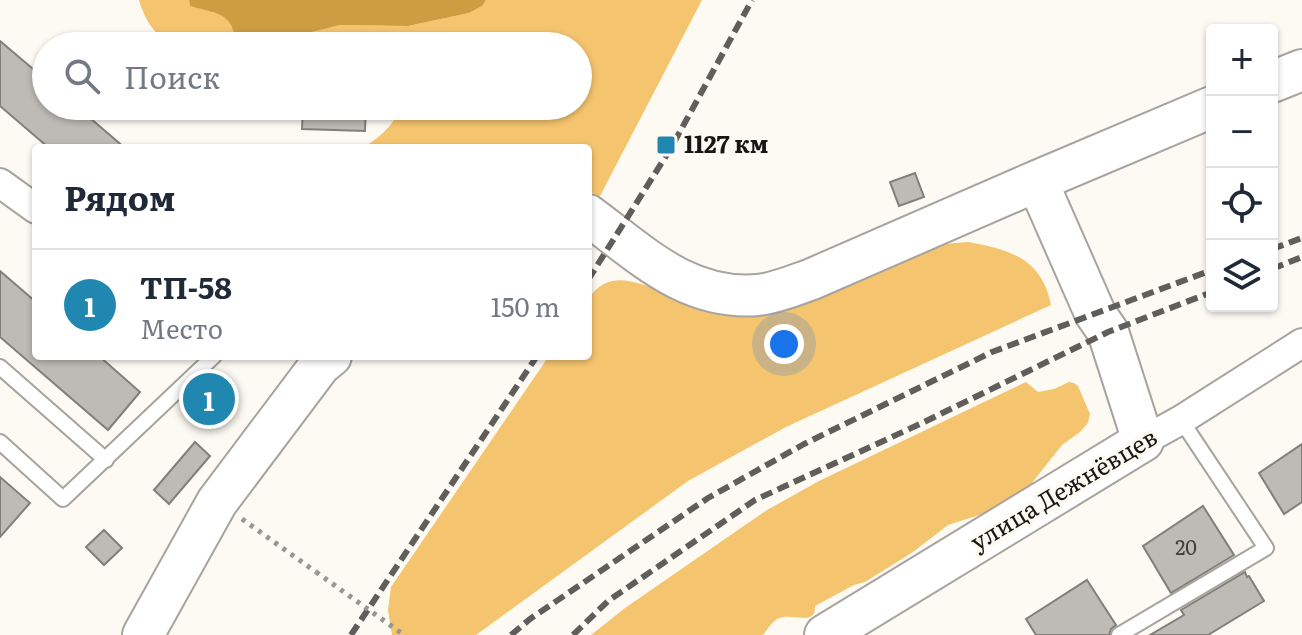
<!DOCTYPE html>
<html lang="ru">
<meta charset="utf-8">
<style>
:root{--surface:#fff;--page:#f6f6f7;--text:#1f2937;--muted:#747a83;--line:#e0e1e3;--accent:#2087b0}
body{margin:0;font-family:Literata,serif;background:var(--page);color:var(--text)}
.controls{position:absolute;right:24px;top:24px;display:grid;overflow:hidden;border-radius:8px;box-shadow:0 2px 6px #0004}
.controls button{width:72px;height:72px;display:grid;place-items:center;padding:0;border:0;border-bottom:2px solid var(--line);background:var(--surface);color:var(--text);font:40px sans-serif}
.you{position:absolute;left:784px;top:344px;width:28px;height:28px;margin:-20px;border:6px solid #fff;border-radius:50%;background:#1a73e8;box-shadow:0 0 0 12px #1a73e833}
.badge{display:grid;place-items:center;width:52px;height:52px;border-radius:50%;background:var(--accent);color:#fff;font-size:26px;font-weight:700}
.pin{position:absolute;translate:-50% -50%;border:4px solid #fff;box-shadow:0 2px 8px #0006}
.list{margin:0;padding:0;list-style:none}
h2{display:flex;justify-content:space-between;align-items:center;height:104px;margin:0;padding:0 32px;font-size:34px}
h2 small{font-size:26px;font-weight:400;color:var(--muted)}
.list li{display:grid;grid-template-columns:52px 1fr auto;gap:24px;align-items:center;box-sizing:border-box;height:112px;padding:0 32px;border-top:2px solid var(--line)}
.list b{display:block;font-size:30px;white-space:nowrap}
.list p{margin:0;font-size:26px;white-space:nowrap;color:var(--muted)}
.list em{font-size:26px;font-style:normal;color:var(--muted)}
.icon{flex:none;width:44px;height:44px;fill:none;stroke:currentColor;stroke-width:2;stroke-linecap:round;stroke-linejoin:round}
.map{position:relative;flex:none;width:1302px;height:635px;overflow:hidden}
.search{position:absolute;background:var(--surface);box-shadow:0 2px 6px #0004;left:32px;top:32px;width:560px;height:88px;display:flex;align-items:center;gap:20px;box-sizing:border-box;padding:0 28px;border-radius:44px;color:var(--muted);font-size:30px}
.panel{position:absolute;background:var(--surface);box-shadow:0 2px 6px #0004;left:32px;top:144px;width:560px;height:216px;border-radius:8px}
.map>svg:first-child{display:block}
</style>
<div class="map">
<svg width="1302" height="635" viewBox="0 0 1302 635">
<rect width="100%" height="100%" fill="#fdf9f3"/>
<!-- green -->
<path fill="#f5c46e" d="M 139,0 L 189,0 L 190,6 C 209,12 229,10 234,33 L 228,41 C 215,42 205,31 192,32 C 186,32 181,38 175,39 C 155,43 143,14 139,0 Z
M 486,0 L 702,0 L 599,198 L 588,189 L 588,148 L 363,148 C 380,137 394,125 402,106 L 578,106 L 578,46 L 377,46 L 364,41 L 354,40 L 334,46 L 254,46 L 255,39 L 261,34 L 286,36 L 340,25 L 408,26 L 469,13 L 482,6 Z
M 968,242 C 1008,249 1042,258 1051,305 L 786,427 L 688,481 L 476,635 L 392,635 L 388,610 L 391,587 L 549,356 L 588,356 L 588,299 C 610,267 636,284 666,291 L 921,250 L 944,244 Z
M 1026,382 L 1038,392 L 1054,389 L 1069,382 L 1074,383 L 1078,386 L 1090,414 L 1088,423 L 1080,432 L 1062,445 L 1028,488 L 1001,508 L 948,525 L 913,552 L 865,582 L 854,585 L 815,606 C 816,628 791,611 777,619 C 771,623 767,630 763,635 L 591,635 L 625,608 L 767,510 L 819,481 Z"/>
<!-- water -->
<path fill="#cd9d42" d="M 189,0 L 486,0 L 482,6 L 469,13 L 408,26 L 340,25 L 299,35 L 286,36 L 234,33 C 229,11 208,12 190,6 Z"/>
<!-- building -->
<path fill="#bebab5" stroke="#827f7a" stroke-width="2" d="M 0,41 L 46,80 L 46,106 L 76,106 L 125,148 L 49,148 L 0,106 Z
M 303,106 L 344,108 L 344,106 L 366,106 L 365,131 L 302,129 Z
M 915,173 L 924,197 L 899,206 L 890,182 Z
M 0,271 L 36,302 L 36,356 L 99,356 L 140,392 L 108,430 L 0,337 Z
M 195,442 L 210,456 L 169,504 L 154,490 Z
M 1302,444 L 1302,502 L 1284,514 L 1259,473 Z
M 0,477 L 30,503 L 0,537 Z
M 1203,506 L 1234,555 L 1171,593 L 1143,546 Z
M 104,530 L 122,548 L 104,565 L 86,547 Z
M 1245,572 L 1247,577 L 1249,576 L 1264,601 L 1208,635 L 1150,635 L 1184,615 L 1181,610 Z
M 1087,580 L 1116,625 L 1111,629 L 1109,635 L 1036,635 L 1026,619 Z"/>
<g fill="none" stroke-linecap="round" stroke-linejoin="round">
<!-- lane casing -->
<g stroke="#a7a39e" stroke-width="18">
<path id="lane" d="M 0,367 L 106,460
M 0,442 L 63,499 L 214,356
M 1119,635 L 1266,548 L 1181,420"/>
</g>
<!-- street casing -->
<g stroke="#a7a39e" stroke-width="32">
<path id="street" d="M 0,183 L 36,209
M 1143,441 L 1181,420 L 1302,343"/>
</g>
<!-- secondary casing -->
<g stroke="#a7a39e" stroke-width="44">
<path id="secondary" d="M 1272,82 L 1302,70
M 588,215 C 641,254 687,301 758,295 C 777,293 795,285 812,279 L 1037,181 L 1212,107
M 143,635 L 217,502 L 320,365 L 331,356
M 825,635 L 1143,441 L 1108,332 L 1095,313 L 1037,181"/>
</g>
<!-- path -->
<path stroke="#999692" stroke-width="5" stroke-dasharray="4 6" stroke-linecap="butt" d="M 242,519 L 316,572"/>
<!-- lane -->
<use href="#lane" stroke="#fff" stroke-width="14"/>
<!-- street -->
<use href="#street" stroke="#fff" stroke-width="28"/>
<!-- secondary -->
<use href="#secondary" stroke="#fff" stroke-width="40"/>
<!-- rail -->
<path stroke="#605e5b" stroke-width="6" stroke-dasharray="12 6" stroke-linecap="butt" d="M 1272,249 L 1302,238
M 1272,269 L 1302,257
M 588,280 L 671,148 L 752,0
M 351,635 L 537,356
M 511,635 L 530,619 L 708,498 L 804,444 L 992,352 L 1212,270
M 573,635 L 608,601 L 755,500 L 920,424 L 1108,332 L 1212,292"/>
<!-- path-bridge -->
<path stroke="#999692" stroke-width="5" stroke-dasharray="4 6" stroke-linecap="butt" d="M 316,572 L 404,635"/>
</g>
<!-- markers -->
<rect fill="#2087b0" stroke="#fdf9f3" stroke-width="3" x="656" y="135" width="20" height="20" rx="4"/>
<g text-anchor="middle" stroke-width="7" stroke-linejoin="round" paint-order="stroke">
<!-- number labels -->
<g font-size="20" fill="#413f3c">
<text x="1186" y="555">20</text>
</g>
<!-- poi labels -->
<g font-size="24" font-weight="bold" fill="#171614" stroke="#fdf9f3" text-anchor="start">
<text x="684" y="153">1127 км</text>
</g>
<!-- street labels -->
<g font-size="24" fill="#171614" stroke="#fdf9f3">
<text transform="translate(1064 490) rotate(-31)" y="8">улица Дежнёвцев</text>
</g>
</g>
</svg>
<div class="controls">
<button>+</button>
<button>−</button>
<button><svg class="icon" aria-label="locate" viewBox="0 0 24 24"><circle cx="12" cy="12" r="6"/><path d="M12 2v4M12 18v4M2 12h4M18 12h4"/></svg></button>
<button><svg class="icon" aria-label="layers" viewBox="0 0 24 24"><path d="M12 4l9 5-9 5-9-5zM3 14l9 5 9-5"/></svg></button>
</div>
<div class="you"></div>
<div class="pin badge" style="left:209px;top:399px">1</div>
<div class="search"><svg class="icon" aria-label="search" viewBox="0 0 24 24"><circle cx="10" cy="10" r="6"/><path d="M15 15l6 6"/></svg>Поиск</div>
<section class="panel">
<h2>Рядом<small></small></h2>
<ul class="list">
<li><span class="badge">1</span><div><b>ТП-58</b><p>Место</p></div><em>150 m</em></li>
</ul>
</section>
</div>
